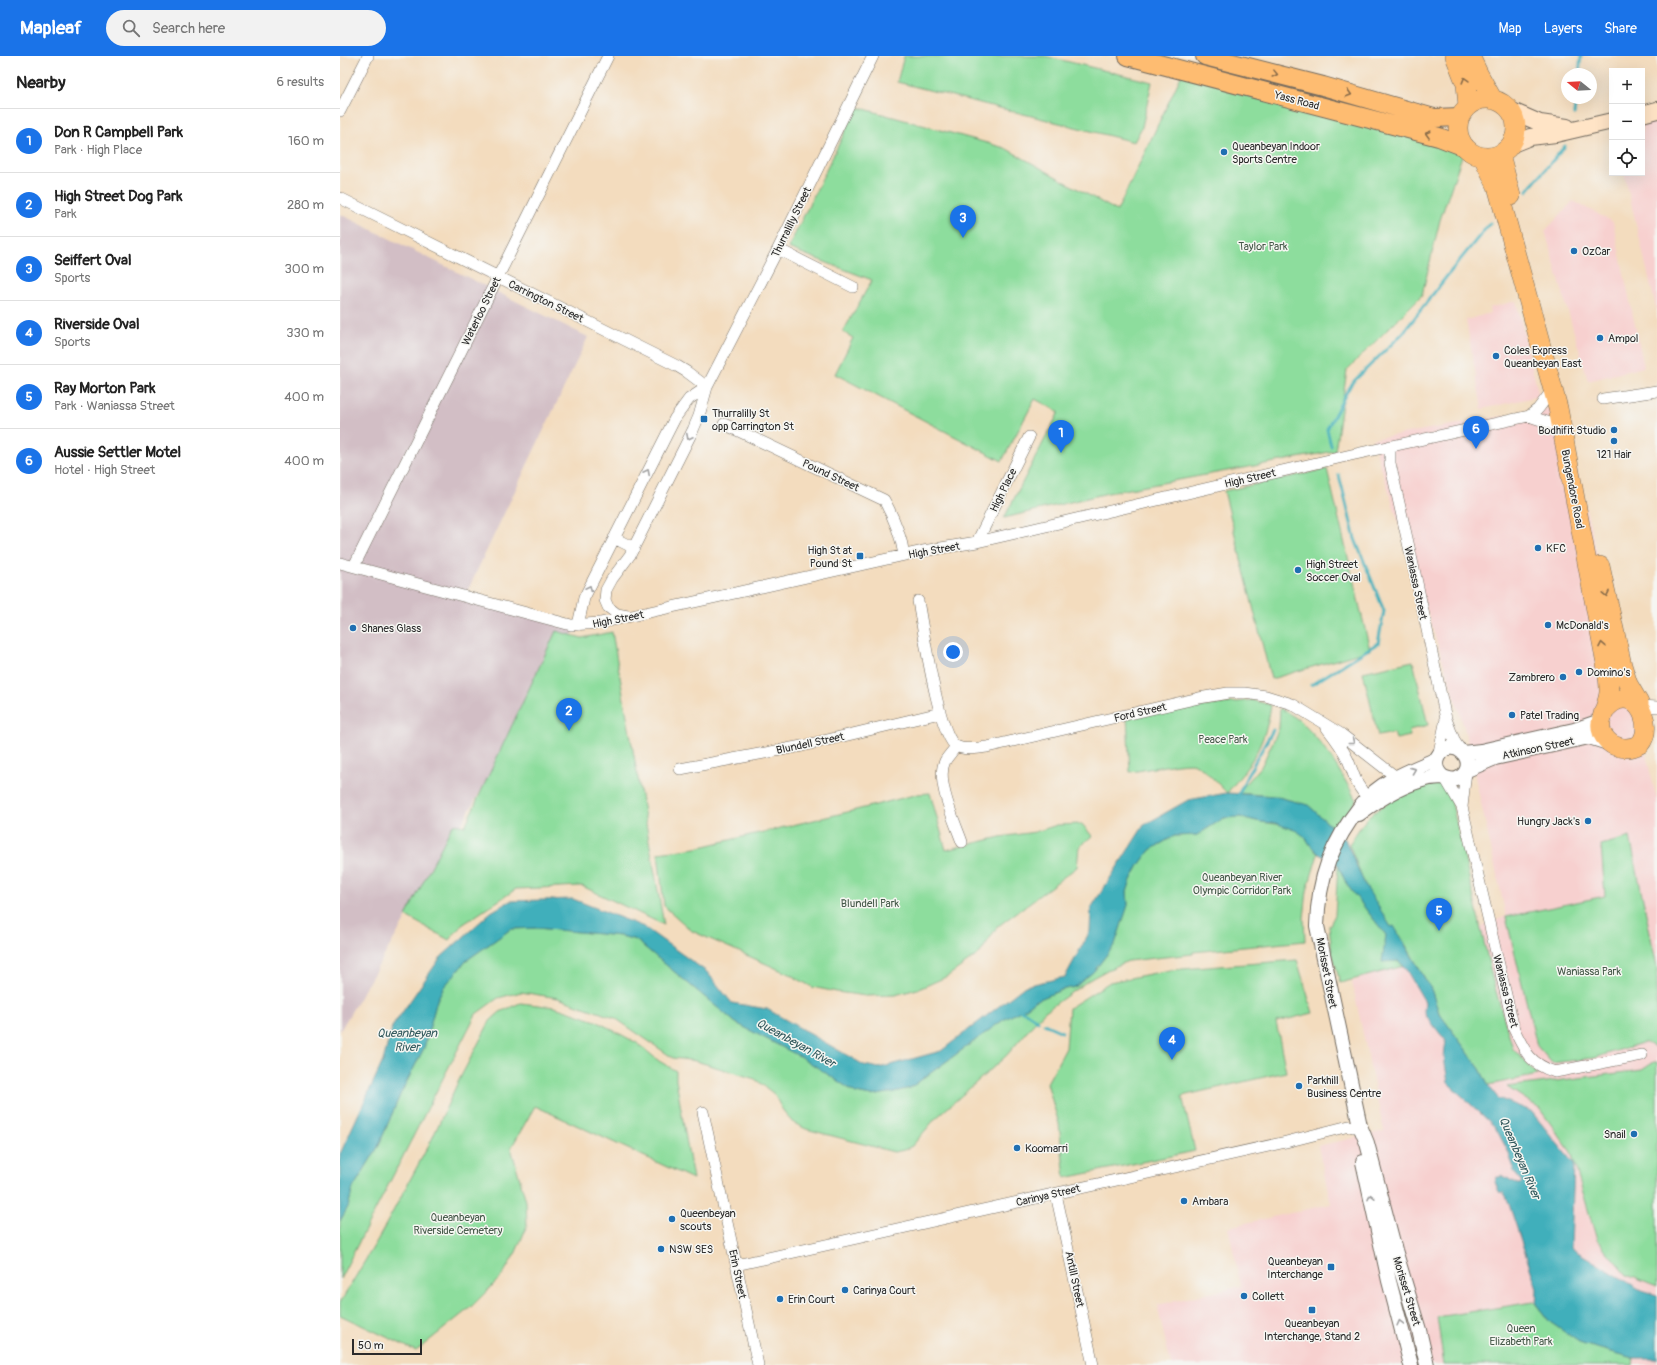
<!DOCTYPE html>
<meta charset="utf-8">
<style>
:root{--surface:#fff;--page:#f2f2f2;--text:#222;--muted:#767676;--line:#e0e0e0;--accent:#1a73e8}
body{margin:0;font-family:Pangolin,sans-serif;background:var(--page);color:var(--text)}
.controls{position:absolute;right:12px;top:12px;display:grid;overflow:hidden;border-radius:0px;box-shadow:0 4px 16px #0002}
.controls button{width:36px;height:36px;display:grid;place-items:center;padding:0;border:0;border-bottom:1px solid var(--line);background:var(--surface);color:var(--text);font:20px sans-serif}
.compass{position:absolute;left:1221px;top:12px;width:36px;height:36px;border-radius:50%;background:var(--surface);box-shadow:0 4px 16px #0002;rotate:288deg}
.scale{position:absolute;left:12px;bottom:10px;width:70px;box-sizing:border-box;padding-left:4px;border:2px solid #2b2b2b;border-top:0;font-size:11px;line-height:14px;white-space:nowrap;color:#2b2b2b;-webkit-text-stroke:3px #f6f6f2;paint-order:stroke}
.you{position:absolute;left:613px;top:596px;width:14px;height:14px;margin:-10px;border:3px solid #fff;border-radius:50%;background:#1a73e8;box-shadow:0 0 0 6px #1a73e833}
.badge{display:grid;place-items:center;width:26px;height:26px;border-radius:50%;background:var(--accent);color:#fff;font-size:13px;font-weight:700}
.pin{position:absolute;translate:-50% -33px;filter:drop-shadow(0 1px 2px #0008)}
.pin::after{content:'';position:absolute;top:21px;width:14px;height:12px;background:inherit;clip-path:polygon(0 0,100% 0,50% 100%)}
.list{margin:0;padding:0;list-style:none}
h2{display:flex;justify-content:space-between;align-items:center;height:52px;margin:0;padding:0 16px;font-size:17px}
h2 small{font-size:13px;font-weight:400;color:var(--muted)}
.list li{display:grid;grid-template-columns:26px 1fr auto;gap:12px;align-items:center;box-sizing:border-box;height:64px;padding:0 16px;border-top:1px solid var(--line)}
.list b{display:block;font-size:15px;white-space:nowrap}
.list p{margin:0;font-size:13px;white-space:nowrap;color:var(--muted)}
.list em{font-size:13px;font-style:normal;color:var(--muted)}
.icon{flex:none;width:22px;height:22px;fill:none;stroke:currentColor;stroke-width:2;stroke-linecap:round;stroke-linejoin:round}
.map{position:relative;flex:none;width:1317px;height:1309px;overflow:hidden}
header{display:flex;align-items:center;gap:24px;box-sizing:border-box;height:56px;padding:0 20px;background:var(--accent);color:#fff}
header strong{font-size:19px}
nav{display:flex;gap:22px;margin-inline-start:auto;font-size:14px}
.search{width:280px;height:36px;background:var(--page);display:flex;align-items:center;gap:10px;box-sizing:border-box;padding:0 14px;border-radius:22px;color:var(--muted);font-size:15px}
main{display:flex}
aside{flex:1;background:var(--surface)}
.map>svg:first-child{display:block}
</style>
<header>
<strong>Mapleaf</strong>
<div class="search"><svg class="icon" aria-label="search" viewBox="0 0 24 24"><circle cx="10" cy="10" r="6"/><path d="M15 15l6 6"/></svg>Search here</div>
<nav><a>Map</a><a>Layers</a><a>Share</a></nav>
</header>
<main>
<aside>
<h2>Nearby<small>6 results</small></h2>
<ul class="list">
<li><span class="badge">1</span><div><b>Don R Campbell Park</b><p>Park · High Place</p></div><em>160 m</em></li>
<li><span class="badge">2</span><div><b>High Street Dog Park</b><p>Park</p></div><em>280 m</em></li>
<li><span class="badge">3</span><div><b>Seiffert Oval</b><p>Sports</p></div><em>300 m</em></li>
<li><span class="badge">4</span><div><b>Riverside Oval</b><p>Sports</p></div><em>330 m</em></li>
<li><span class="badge">5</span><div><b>Ray Morton Park</b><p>Park · Waniassa Street</p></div><em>400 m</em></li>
<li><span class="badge">6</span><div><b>Aussie Settler Motel</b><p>Hotel · High Street</p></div><em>400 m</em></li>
</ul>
</aside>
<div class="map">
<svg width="1317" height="1309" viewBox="0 0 1317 1309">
<rect width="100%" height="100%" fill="#f6f6f2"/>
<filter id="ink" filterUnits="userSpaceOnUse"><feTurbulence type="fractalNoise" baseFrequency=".025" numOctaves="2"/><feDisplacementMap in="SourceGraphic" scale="8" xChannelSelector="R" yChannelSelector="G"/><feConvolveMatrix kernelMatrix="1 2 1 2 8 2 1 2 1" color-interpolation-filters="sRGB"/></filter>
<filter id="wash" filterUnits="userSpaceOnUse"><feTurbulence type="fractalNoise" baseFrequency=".012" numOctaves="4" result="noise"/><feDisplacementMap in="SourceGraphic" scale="16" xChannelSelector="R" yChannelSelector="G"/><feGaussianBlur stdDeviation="0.9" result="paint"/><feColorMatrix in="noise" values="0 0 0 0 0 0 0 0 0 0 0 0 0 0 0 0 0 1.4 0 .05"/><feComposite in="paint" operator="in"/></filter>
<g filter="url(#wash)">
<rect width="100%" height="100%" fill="#f3dcbe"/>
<!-- built -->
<path fill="#f7d0cf" d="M 1317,65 L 1317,256 L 1284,117 L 1302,117 L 1302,68 Z
M 1233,145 L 1273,166 L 1304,311 L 1248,325 L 1205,175 Z
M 1176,245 L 1199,340 L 1142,353 L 1126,264 L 1150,257 L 1149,252 Z
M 1221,350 L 1317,744 L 1317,1309 L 831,1309 L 817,1249 L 901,1230 L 888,1171 L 991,1148 L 978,1090 L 1044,1075 L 1012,926 L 1166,860 L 1124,671 L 1032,383 Z"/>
<!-- industrial -->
<path fill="#d2bec5" d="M 0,158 L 248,281 L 125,540 L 238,569 L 0,975 Z"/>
<!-- green -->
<path fill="#8ddd9d" stroke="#5c8464" d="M 564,0 L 705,0 L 812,26 L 802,71 L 794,86 L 557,26 Z
M 842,18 L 1090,80 L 1123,97 L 1100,164 L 1082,239 L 1007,314 L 995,395 L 768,437 L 664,462 L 719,356 L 695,343 L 662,405 L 495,318 L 513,282 L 503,276 L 532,224 L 448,192 L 517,51 L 665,92 L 777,155 Z
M 987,413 L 1030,594 L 931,623 L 884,435 Z
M 216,575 L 242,582 L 272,576 L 324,869 L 242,830 L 176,833 L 122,869 L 109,884 L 66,860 L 113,768 L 125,770 Z
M 1073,605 L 1088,669 L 1069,674 L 1070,680 L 1056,683 L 1054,677 L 1038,680 L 1023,616 Z
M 911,644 L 931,649 C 925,689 912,707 887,737 C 877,727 867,715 855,708 C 847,704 802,715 790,716 L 787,661 Z
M 940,652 C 946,656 954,660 960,665 C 984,687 1001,716 1016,744 L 1011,755 L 1001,761 L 993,772 L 968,749 L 934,740 L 898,737 L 921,711 L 930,692 L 939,672 Z
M 1107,726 L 1153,925 L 1173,993 L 1198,1019 L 1148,1029 L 1140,1013 L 1099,957 L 1091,933 L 1060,879 L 1046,865 L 1025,829 L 1009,788 C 1016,779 1022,766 1031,759 C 1053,740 1079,730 1107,726 Z
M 590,737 L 606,794 L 660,781 L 695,776 L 717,769 L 742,768 L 752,780 L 739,791 L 737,811 L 657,871 L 640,897 L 608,920 L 581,932 L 555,939 L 526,940 L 497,936 L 472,931 L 449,918 L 352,875 L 324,850 L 318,797 L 356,792 L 516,754 L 578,738 Z
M 900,761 C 907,762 914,765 921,766 C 933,768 947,768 957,775 C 966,780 971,791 978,798 L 967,835 L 964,862 L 965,885 L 853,896 L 853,898 L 788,905 L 767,914 L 749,924 L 704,956 L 666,1000 L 595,1063 L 572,1090 L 564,1094 L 554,1096 L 466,1073 L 452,1066 L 442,1053 L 434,1038 L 415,1023 L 356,1005 L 333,1002 L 275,962 L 218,942 L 181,936 L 158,942 L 136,958 L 0,1223 L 0,1165 L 8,1151 L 13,1132 L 38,1091 L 60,1039 L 84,992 L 97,944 L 103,932 L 114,919 L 127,904 L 171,873 L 197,872 L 281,880 L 296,884 L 396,967 L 463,1002 L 516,1037 L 531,1040 L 554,1036 L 570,1032 L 663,964 L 686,952 L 695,945 L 721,934 L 735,931 L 754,915 L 775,888 L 788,849 L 787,836 L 791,824 L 799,809 L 810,794 L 834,780 L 857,779 L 884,762 Z
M 1290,781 L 1317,911 L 1317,992 L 1305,986 L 1254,1002 L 1212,1007 L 1197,990 L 1166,861 L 1265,840 L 1261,789 Z
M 998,809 L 1007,829 L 1046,879 L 1044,896 L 1064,910 L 1000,927 L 992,896 L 989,870 L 995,859 Z
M 957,904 L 973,957 L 936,966 L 946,1016 L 842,1040 L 855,1095 L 725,1122 L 719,1068 L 707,1027 L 726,992 L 729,952 L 770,926 L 830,914 Z
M 180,947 L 215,951 L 256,965 L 297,987 L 319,1005 L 336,1015 L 336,1024 L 353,1123 L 195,1050 L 171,1092 L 186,1145 L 187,1170 L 176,1196 L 162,1220 L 131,1251 L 76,1295 L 0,1259 L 0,1247 L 38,1183 L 92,1083 L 117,1028 L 150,965 L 160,956 Z
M 1314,1006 L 1317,1006 L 1317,1231 L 1287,1219 L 1257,1184 L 1231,1096 L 1199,1052 L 1167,1031 L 1302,1014 Z
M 1194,1246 L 1210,1266 L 1242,1288 L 1294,1302 L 1293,1309 L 1104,1309 L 1097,1261 Z"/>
<!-- water -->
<path fill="#3fafbb" stroke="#356d73" d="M 887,737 L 934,740 L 968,749 L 1005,783 L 1025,829 L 1051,871 L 1054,870 L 1091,933 L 1099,957 L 1140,1013 L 1148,1029 L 1158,1042 L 1191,1055 L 1234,1108 L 1231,1192 L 1301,1234 L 1317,1239 L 1317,1302 L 1294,1302 L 1242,1288 L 1210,1266 L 1196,1248 L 1197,1233 L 1167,1142 L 1164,1137 L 1159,1136 L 1155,1126 L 1157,1121 L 1162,1121 L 1162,1119 L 1177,1128 L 1180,1128 L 1182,1126 L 1172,1114 L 1174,1113 L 1168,1095 L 1155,1071 L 1108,1027 L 1104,1000 L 1106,985 L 1086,960 L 1084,955 L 1085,946 L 1064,910 L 1058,905 L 1042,906 L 1046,879 L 1007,829 L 998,809 L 979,798 L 971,790 L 965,781 L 957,775 L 935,767 L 921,766 L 900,761 L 884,762 L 857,779 L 834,780 L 810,794 L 799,809 L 791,824 L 787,836 L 788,849 L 775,888 L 754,915 L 735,931 L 721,934 L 695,945 L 686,952 L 663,964 L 570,1032 L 554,1036 L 531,1040 L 516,1037 L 463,1002 L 396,967 L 296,884 L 281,880 L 197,872 L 171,873 L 127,904 L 103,932 L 97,944 L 84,992 L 60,1039 L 38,1091 L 13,1132 L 8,1151 L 0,1165 L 0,1098 L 43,1005 L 52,971 L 100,902 L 151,856 L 170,845 L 233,843 L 304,871 L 367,916 L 392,947 L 427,953 L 524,1009 L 539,1012 L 601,995 L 685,930 L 725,921 L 750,875 L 751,852 L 804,769 L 848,744 Z"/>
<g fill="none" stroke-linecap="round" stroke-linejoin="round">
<!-- stream -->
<path stroke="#3fafbb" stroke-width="3" d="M 1239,18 L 1241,0
M 1234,58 L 1236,42
M 1187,135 L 1225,90
M 991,390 L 987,373 L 1011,328 L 1063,277 L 1107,220 L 1150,167
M 971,629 L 1038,587 L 1044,555 L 1015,483 L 999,419
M 898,740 L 907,720 L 933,674
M 677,953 L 685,956 L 698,965
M 704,968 L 722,976"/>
</g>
</g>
<g filter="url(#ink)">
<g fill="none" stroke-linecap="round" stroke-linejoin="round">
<!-- minor casing -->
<g stroke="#71695e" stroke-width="12">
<path id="minor" d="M 0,55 L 28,0
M 0,142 L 337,310 L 347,316 L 367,331
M 438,193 L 513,231
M 1263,343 L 1317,335
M 1189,360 L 1210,367 L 1222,373
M 384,368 L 544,444 C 554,462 561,478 564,499
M 1050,390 L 1050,407 L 1076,522 L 1106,663 L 1115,686 L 1121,695
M 274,482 L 294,492
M 637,486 L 689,381
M 0,507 L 231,569 L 260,567 L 583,495 L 637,486 L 1011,399 L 1189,360 L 1198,353 L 1213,333
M 14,510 L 268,0
M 578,545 C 583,571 598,679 616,690 C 625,695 637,692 647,691 L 859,642 L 888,637 L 904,637 L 926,640 L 952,648 L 1001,678 L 1056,721
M 288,560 L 277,558 L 268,551 L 265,544 L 266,534 L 272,523 L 290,499 L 353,374 L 359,360 L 367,331 L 438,193 L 533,0
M 238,569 L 244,542 L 335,362 L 349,343 L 367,331
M 1302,650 L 1317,651
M 987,672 C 995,682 1003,693 1008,704 C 1014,718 1016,731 1028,741
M 616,690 C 613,695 608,700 605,705 C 595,724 615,766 622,786
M 1098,701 L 1106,663
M 340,713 L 462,690 L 600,657
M 1105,722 L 1122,751 L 1174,973 C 1185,996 1190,1008 1215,1016 L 1302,999
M 1122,751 L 1126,715
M 363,1056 L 418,1309
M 716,1138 L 753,1309
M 396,1209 L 946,1086 L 1009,1070 L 1013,1071 L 1020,1070"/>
</g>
<!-- tertiary casing -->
<g stroke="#71695e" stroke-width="16">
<path id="tertiary" d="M 1123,697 L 1141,695 L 1234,674 L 1260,665
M 1127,714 L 1155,702 L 1249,681 L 1271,688
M 1019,758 C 1039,743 1064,728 1090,722 C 1093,722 1098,721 1102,721 C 1108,722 1112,726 1119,722 C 1129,717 1131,704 1122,696 C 1106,682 1085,706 1103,721
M 1023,1106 L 1049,1225 L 1071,1309
M 1087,1309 L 1079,1274 L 1055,1194 L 1027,1087 L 1020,1070 L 977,870 C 978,821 992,786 1022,748 C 1042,724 1070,715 1097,703"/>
</g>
<!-- secondary casing -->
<g stroke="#71695e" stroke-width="18">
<path id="secondary" d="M 1170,54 L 1200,67 L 1227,71
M 1302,58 L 1317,54
M 1170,89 L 1190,81 L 1216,78 L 1272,65"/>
</g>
<!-- primary casing -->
<g stroke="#71695e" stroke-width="20">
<path id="primary" d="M 788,0 L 1099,81 L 1125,91
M 865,0 L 983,30 L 1094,62 L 1120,61"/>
</g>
<!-- trunk casing -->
<g stroke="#71695e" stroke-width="20">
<path id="trunk" d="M 1115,0 L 1126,28 L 1128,50
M 1130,0 L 1139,19 L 1153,44
M1118 72a29 29 0 1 1 58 0a29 29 0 1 1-58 0Z
M 1160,98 L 1171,140
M 1143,101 L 1157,130 L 1218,352 L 1267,613 C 1268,620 1269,628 1269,635 C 1269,651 1252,669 1267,684 C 1270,688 1274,690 1279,691 C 1286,693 1293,692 1300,688 C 1317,668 1292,621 1264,655
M 1260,510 L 1282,609 L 1288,628 L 1299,647"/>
</g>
<!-- minor -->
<use href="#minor" stroke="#fff" stroke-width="11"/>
<!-- tertiary -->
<use href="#tertiary" stroke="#fff" stroke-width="14"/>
<!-- secondary -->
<use href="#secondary" stroke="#ffe4c6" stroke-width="16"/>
<!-- primary -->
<use href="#primary" stroke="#febc71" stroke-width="18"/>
<!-- trunk -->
<use href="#trunk" stroke="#febc71" stroke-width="19"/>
</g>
<!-- one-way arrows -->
<defs><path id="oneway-chevron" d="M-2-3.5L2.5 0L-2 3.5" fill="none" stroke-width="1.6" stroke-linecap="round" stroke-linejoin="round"/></defs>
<g stroke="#8a6c4a">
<use href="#oneway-chevron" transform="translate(935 18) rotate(14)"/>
<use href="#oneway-chevron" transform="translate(1125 24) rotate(-106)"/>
<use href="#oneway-chevron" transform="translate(1009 38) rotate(16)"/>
<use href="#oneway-chevron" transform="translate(1088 78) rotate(-165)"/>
<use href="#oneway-chevron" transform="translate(1266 538) rotate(78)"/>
<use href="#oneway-chevron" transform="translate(1262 589) rotate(-101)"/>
</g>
<g stroke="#a0a0a0">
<use href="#oneway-chevron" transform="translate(349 381) rotate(117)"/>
<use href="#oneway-chevron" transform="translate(307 416) rotate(-63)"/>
<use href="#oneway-chevron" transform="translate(249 532) rotate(-64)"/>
<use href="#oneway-chevron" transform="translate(1012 686) rotate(38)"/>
<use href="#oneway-chevron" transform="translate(1073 714) rotate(-21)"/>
<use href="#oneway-chevron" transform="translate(1031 1141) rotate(-102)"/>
<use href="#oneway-chevron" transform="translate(1060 1267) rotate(-104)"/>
</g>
</g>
<!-- markers -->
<g fill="#1f6fb2" stroke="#f6f6f2" stroke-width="1.5">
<circle cx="884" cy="96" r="4"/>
<circle cx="1234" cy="195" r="4"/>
<circle cx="1260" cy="282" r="4"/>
<circle cx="1156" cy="300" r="4"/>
<rect x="360" y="359" width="8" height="8" rx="2"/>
<circle cx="1274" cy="374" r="4"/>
<circle cx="1274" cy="385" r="4"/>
<circle cx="1198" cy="492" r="4"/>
<rect x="516" y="496" width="8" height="8" rx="2"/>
<circle cx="958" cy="514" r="4"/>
<circle cx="1208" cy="569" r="4"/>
<circle cx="13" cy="572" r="4"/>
<circle cx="1239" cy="616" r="4"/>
<circle cx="1223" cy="621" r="4"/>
<circle cx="1172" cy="659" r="4"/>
<circle cx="1248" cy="765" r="4"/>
<circle cx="959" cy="1030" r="4"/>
<circle cx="1294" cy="1078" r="4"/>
<circle cx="677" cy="1092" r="4"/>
<circle cx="844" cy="1145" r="4"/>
<circle cx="332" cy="1163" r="4"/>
<circle cx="321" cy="1193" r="4"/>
<rect x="987" y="1207" width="8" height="8" rx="2"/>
<circle cx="505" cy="1234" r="4"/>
<circle cx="904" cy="1240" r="4"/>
<circle cx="440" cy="1243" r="4"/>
<rect x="968" y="1250" width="8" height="8" rx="2"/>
</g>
<g text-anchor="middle" stroke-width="3" stroke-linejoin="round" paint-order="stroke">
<!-- street labels -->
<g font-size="11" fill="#2b2b2b" stroke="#f6f6f2">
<text transform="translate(957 44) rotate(15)" y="4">Yass Road</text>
<text transform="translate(451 166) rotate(-64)" y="4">Thurralilly Street</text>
<text transform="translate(206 245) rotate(26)" y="4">Carrington Street</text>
<text transform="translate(141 255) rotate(-64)" y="4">Waterloo Street</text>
<text transform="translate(491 419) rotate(25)" y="4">Pound Street</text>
<text transform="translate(910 422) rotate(-13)" y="4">High Street</text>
<text transform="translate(1233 433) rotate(79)" y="4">Bungendore Road</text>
<text transform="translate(663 434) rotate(-64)" y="4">High Place</text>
<text transform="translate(594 494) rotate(-10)" y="4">High Street</text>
<text transform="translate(1076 527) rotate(78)" y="4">Waniassa Street</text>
<text transform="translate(278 563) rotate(-11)" y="4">High Street</text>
<text transform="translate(800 656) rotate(-13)" y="4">Ford Street</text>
<text transform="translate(470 687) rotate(-12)" y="4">Blundell Street</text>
<text transform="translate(1198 692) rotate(-12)" y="4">Atkinson Street</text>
<text transform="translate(987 917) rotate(79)" y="4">Morisset Street</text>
<text transform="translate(1166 935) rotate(76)" y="4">Waniassa Street</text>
<text transform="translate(708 1139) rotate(-13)" y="4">Carinya Street</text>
<text transform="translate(398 1218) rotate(78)" y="4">Erin Street</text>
<text transform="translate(735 1223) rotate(78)" y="4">Antill Street</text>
<text transform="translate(1067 1235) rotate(73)" y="4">Morisset Street</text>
</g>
<!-- poi labels -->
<g font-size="11" fill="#2b2b2b" stroke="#f6f6f2" text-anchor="start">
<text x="892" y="94">Queanbeyan Indoor<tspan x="892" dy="13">Sports Centre</tspan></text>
<text x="1242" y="199">OzCar</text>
<text x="1268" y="286">Ampol</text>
<text x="1164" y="298">Coles Express<tspan x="1164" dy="13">Queanbeyan East</tspan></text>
<text x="372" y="361">Thurralilly St<tspan x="372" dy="13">opp Carrington St</tspan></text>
<text x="1266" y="378" text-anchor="end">Bodhifit Studio</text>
<text x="1274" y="402" text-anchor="middle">121 Hair</text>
<text x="1206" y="496">KFC</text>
<text x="512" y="498" text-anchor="end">High St at<tspan x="512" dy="13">Pound St</tspan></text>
<text x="966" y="512">High Street<tspan x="966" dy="13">Soccer Oval</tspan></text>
<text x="1216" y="573">McDonald's</text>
<text x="21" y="576">Shanes Glass</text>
<text x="1247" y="620">Domino's</text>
<text x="1215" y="625" text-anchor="end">Zambrero</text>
<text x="1180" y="663">Patel Trading</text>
<text x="1240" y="769" text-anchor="end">Hungry Jack's</text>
<text x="967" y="1028">Parkhill<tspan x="967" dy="13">Business Centre</tspan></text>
<text x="1286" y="1082" text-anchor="end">Snail</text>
<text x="685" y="1096">Koomarri</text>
<text x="852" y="1149">Ambara</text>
<text x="340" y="1161">Queenbeyan<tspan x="340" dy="13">scouts</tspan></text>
<text x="329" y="1197">NSW SES</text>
<text x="983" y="1209" text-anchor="end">Queanbeyan<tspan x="983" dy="13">Interchange</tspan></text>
<text x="513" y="1238">Carinya Court</text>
<text x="912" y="1244">Collett</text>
<text x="448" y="1247">Erin Court</text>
<text x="972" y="1271" text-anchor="middle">Queanbeyan<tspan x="972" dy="13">Interchange, Stand 2</tspan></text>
</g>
<!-- park labels -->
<g font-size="11" fill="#445848" stroke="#f6f6f2">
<text x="923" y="194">Taylor Park</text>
<text x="883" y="687">Peace Park</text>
<text x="902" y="825">Queanbeyan River<tspan x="902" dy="13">Olympic Corridor Park</tspan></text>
<text x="530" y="851">Blundell Park</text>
<text x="1249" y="919">Waniassa Park</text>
<text x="118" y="1165">Queanbeyan<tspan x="118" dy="13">Riverside Cemetery</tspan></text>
<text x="1181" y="1276">Queen<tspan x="1181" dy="13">Elizabeth Park</tspan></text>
</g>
<!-- water labels -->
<g font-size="12" font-style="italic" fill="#32595d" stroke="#f6f6f2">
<text x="67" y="981">Queanbeyan<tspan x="67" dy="14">River</tspan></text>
<text transform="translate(456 987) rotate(29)" y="4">Queanbeyan River</text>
<text transform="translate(1180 1102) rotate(67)" y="4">Queanbeyan River</text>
</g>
</g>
</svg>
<div class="controls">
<button>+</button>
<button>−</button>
<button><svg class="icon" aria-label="locate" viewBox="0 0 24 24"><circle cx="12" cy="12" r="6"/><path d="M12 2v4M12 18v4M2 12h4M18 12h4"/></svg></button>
</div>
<svg class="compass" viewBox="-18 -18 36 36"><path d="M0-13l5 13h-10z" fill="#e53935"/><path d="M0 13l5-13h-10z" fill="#767676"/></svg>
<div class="scale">50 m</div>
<div class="you"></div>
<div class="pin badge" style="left:721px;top:397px">1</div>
<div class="pin badge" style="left:229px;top:675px">2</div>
<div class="pin badge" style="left:623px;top:182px">3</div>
<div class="pin badge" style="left:832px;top:1004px">4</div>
<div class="pin badge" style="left:1099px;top:875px">5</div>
<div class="pin badge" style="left:1136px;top:393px">6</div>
</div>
</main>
